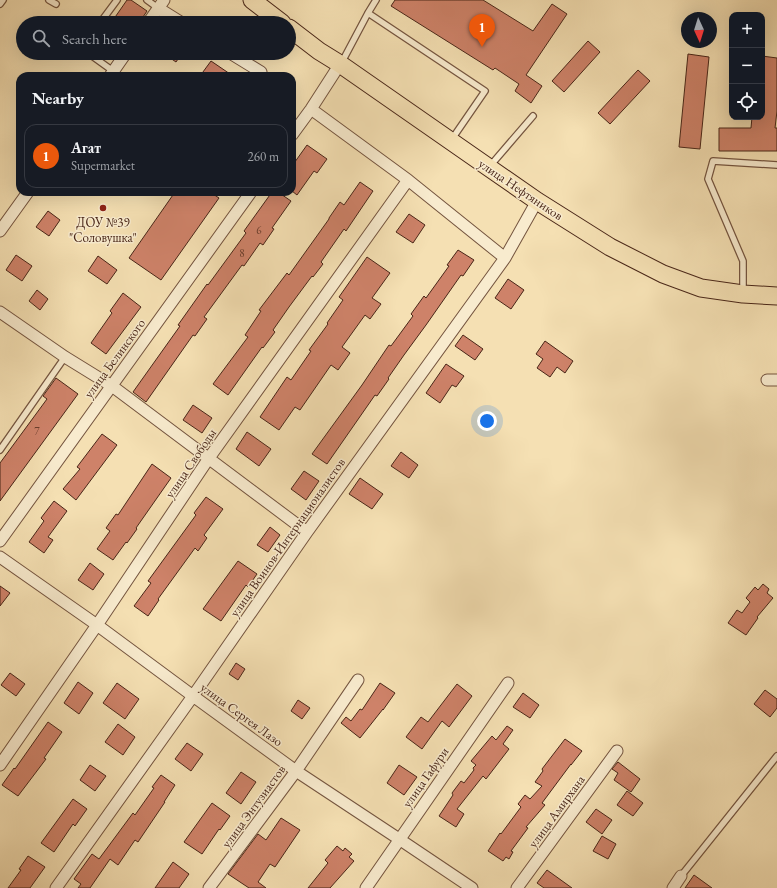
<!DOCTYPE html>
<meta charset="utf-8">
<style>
:root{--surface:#171b24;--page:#20242c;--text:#f1f3f6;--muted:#9ea1a6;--line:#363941;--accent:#ea580c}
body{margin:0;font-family:"EB Garamond",serif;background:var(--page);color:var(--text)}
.controls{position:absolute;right:12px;top:12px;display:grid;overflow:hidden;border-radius:8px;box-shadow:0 4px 16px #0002}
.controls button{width:36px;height:36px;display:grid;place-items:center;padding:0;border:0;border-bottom:1px solid var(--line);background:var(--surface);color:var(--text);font:20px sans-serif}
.compass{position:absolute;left:681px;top:12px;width:36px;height:36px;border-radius:50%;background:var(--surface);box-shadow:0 4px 16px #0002;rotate:176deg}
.you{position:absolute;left:487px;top:421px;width:14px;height:14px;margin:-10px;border:3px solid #fff;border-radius:50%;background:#1a73e8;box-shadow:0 0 0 6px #1a73e833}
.badge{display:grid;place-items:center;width:26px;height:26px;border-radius:50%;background:var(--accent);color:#fff;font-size:13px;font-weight:700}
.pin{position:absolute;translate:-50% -33px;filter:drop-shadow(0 1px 2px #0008)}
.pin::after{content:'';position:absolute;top:21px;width:14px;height:12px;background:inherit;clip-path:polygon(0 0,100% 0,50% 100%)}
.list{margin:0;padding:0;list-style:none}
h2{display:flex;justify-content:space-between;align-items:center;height:52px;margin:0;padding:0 16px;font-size:17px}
h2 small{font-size:13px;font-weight:400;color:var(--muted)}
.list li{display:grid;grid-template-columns:26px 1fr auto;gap:12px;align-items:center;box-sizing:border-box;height:64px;margin:0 8px 8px;padding:0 8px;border:1px solid var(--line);border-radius:12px}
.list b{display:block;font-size:15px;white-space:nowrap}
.list p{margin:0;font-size:13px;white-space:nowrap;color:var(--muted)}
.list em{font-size:13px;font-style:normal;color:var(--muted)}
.icon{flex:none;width:22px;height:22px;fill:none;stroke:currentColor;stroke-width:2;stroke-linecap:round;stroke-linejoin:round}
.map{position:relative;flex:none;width:777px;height:888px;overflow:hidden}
.search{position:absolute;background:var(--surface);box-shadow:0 4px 16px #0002;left:16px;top:16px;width:280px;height:44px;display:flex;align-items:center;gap:10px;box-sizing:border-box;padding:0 14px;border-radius:22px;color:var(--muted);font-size:15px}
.panel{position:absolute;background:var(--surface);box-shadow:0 4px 16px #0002;left:16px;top:72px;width:280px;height:124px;border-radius:12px}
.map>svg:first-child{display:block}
</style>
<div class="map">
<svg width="777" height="888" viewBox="0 0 777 888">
<rect width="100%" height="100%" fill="#f5e0b3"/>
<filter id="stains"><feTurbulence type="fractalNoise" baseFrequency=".005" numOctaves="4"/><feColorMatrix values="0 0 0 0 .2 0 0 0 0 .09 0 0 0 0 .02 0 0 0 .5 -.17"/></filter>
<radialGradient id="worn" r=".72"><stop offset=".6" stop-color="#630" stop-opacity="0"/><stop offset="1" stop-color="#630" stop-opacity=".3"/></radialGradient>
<!-- building -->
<path fill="#ce8269" stroke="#492618" d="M 127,0 L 131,0 L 147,11 L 139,23 L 111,23 Z
M 395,0 L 483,0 L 533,31 L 552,4 L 567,14 L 526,75 L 542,86 L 531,103 L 515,91 L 519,84 L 495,68 L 493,70 L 391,6 Z
M 588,41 L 600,52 L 564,92 L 552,81 Z
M 163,53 L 182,53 L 176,62 Z
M 688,54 L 709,57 L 700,149 L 679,147 Z
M 762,56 L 777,58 L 777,111 L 775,128 L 777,128 L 777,151 L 719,151 L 719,128 L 751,128 L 752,117 L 762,117 Z
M 211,61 L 233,76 L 200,76 Z
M 638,70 L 650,81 L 610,124 L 598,113 Z
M 307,145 L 327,159 L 317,173 L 314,171 L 297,195 L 292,191 L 292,166 Z
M 360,182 L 373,191 L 346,231 L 344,229 L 321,262 L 323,264 L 313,277 L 312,276 L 289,307 L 273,330 L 275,332 L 263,348 L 262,347 L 228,395 L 213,384 L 248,337 L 245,335 L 261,311 L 259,310 L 287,273 L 289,275 L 329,219 L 329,218 L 340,202 L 344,205 Z
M 175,192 L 210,192 L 219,198 L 161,280 L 129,258 Z
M 272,192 L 278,192 L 291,201 L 272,228 L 274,229 L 263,245 L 260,243 L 244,266 L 242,265 L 204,317 L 207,319 L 195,336 L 193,335 L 146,402 L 133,392 L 180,326 L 178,325 L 195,301 L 207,284 L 208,285 L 246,233 L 244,231 Z
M 48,211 L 60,220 L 49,236 L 36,227 Z
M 409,214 L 425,225 L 413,243 L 396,232 Z
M 458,250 L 474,260 L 463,276 L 461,275 L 426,325 L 404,355 L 388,378 L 389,379 L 377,396 L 375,395 L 327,464 L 312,454 L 362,385 L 389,345 L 391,346 L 413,316 L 411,314 L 424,296 L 426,298 L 449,266 L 447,265 Z
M 16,255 L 32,266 L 22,281 L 6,270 Z
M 98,256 L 117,270 L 107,284 L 88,271 Z
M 367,257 L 390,273 L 372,298 L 381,304 L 370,319 L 365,315 L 342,347 L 350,353 L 338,370 L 331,365 L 300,410 L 295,407 L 279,430 L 260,417 L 287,377 L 291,380 L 311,351 L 309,350 L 328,324 L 327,323 L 343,300 L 339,297 Z
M 508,279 L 524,290 L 511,309 L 495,298 Z
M 37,290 L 48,299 L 40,310 L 29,301 Z
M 123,293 L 141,307 L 106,354 L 91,343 L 112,313 L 110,311 Z
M 463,335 L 483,349 L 475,360 L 455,346 Z
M 545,341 L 573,361 L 565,373 L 557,367 L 550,377 L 537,368 L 543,359 L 536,354 Z
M 446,364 L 464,376 L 456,387 L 452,385 L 440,403 L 426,393 Z
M 56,378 L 78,394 L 0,501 L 0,463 L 47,399 L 43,396 Z
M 193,405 L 212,418 L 202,433 L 183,420 Z
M 247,432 L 271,449 L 259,466 L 236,449 Z
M 102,434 L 117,445 L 76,500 L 63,489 L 80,469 L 77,467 Z
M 401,452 L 418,465 L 409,478 L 391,466 Z
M 152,464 L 171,478 L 136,528 L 137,529 L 127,543 L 126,542 L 113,560 L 97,549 L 110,531 L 106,528 L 116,514 L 118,515 Z
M 304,471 L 319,481 L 306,500 L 291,489 Z
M 360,478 L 383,494 L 372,509 L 349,494 Z
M 206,497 L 223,509 L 204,535 L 207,538 L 198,551 L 195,548 L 158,599 L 159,600 L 148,616 L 134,606 L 151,583 L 148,581 L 196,515 L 194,513 Z
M 54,501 L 67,511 L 48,537 L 53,540 L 44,553 L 29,542 L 44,521 L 41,518 Z
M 270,527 L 280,535 L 268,552 L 257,545 Z
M 238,561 L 257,574 L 248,587 L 246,585 L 221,621 L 203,609 Z
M 90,563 L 104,574 L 93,590 L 78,580 Z
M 763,584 L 769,589 L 767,593 L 773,598 L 757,617 L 758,618 L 746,635 L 728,623 L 737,610 L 742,613 L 750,602 L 746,598 L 755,587 L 758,590 Z
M 0,586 L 10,593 L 0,606 Z
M 236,663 L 245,669 L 238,680 L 229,674 Z
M 10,673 L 25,684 L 16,696 L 1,685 Z
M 78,682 L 93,693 L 79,714 L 64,703 Z
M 117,683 L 139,699 L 125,719 L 103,703 Z
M 380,683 L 395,693 L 383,710 L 383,709 L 360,738 L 341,723 L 346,717 L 351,721 L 360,709 L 362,710 Z
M 457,684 L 472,696 L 449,727 L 442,721 L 422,749 L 406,737 L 421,717 L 428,722 Z
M 765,690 L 777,699 L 777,708 L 770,717 L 754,704 Z
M 523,693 L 539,705 L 530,718 L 513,707 Z
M 298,700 L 310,708 L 302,719 L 291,711 Z
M 48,722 L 62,732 L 44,758 L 46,759 L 18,796 L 2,785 L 14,768 L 15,769 Z
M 118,724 L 135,737 L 123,755 L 105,742 Z
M 507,726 L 513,730 L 503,744 L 509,749 L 486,779 L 483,776 L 457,809 L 464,814 L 456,827 L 439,816 L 453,795 L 452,793 L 461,781 L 464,783 L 474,770 L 473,768 L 476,765 L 471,761 L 492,736 L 496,740 Z
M 565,739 L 582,751 L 571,765 L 571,764 L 542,803 L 545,805 L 526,827 L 528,828 L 511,851 L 513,852 L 509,859 L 506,857 L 503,861 L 488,851 L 500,833 L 501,834 L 521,807 L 518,804 L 525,795 L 530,799 L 542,786 L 535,782 L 543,771 L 542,769 Z
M 187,743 L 203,754 L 191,771 L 175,759 Z
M 618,762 L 640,779 L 631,792 L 614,780 L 618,773 L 612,769 Z
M 90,765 L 106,776 L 95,791 L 80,780 Z
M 399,765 L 417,777 L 404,795 L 387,783 Z
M 241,772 L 256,782 L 241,804 L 226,793 Z
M 161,775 L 175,785 L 164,802 L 165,802 L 138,842 L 135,840 L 118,865 L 110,859 L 90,888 L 78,888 L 81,884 L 74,879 L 92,854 L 99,859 L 133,813 L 135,815 L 154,788 L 152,787 Z
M 627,791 L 643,803 L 633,816 L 617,805 Z
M 73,799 L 87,809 L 75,826 L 73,824 L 54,852 L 41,843 Z
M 212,803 L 230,816 L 220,830 L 219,829 L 202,854 L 184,842 Z
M 596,809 L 612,820 L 602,834 L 586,822 Z
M 281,818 L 300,830 L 275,867 L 270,864 L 258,882 L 266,888 L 249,888 L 228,874 L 258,834 L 266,840 Z
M 602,836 L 616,844 L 608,859 L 593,851 Z
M 337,846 L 343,851 L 345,848 L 352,854 L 349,857 L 354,861 L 330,888 L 308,888 L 328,863 L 325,860 Z
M 28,856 L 45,867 L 30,888 L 8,888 L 21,870 L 19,869 Z
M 173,862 L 189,874 L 179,888 L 155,888 Z
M 547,870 L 572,888 L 544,888 L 537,883 Z
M 694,875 L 712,888 L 685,888 Z"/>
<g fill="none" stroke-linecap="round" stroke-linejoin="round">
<!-- service casing -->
<g stroke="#74543f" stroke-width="8">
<path id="service" d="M 49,0 L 56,4
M 147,0 L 158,8
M 0,4 L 3,0
M 368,13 L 485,91 L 452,139
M 100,23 L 117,0
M 88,53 L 113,71
M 342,62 L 368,13 L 376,0
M 490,166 L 533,116
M 743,292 L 743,261 L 708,179 L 713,161 L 777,165
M 0,450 L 65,357
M 681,876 L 777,756"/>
</g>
<!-- minor casing -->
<g stroke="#74543f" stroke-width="13">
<path id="minor" d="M 158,8 L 182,23
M 148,23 L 164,0
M 230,53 L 261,72
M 110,76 L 126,53
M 311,109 L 408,180 L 505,258
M 292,135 L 311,109 L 340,64
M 0,231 L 28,192
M 0,312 L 65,357 L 112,386 L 307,532
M 767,380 L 777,380
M 0,541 L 251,192
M 0,557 L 97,625 L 193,696 L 296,771 L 399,839 L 472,888
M 0,765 L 97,625 L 209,458 L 408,180
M 56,888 L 193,696 L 307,532 L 505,258 L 537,201
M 209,888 L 296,771 L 358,680
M 366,888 L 508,683
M 517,888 L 617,751
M 673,888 L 681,876"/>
</g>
<!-- primary casing -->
<g stroke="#492618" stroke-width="19">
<path id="primary" d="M 252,0 L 282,23
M 289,28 L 319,51 L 340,64 L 488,167 L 537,201 L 610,247 L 663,274 L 701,288 L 743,294 L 777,296"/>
</g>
<!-- service -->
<use href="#service" stroke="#f8ebce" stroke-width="5.5"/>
<!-- minor -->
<use href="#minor" stroke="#f8ebce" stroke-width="11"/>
<!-- primary -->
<use href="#primary" stroke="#f5e0b3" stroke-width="17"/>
</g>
<!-- markers -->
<circle fill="#8f2418" stroke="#f8ebce" stroke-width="1.5" cx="103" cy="208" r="4"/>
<g text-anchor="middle" stroke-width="3" stroke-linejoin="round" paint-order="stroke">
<!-- number labels -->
<g font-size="11" fill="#6a3d2c">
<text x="259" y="234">6</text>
<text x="242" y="257">8</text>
<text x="37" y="435">7</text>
</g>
<!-- street labels -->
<g font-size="13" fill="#492618" stroke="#f8ebce">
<text transform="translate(521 189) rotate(34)" y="5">улица Нефтяников</text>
<text transform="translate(114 358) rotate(-54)" y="5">улица Белинского</text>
<text transform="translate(190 463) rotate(-56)" y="5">улица Свободы</text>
<text transform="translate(287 537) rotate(-55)" y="5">улица Воинов-Интернационалистов</text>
<text transform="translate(242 714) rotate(36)" y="5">улица Сергея Лазо</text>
<text transform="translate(425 777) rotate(-55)" y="5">улица Гафури</text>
<text transform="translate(253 806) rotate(-54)" y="5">улица Энтузиастов</text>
<text transform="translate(556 811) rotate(-54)" y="5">улица Амирхана</text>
</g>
<!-- poi labels -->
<g font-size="13" fill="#492618" stroke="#f8ebce">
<text x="103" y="227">ДОУ №39<tspan x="103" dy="15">"Соловушка"</tspan></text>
</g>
</g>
<rect width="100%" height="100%" filter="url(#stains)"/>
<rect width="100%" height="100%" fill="url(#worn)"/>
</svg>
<div class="controls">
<button>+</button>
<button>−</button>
<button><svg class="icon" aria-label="locate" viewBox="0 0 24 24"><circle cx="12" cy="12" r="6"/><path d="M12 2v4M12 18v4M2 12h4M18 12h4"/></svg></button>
</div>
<svg class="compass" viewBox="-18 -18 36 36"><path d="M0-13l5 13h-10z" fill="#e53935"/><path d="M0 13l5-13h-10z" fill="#9ea1a6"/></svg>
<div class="you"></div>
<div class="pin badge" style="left:482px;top:47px">1</div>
<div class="search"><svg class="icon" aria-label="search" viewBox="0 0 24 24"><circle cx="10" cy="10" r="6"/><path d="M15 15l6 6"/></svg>Search here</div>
<section class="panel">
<h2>Nearby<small></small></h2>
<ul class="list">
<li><span class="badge">1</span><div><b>Агат</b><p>Supermarket</p></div><em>260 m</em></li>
</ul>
</section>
</div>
